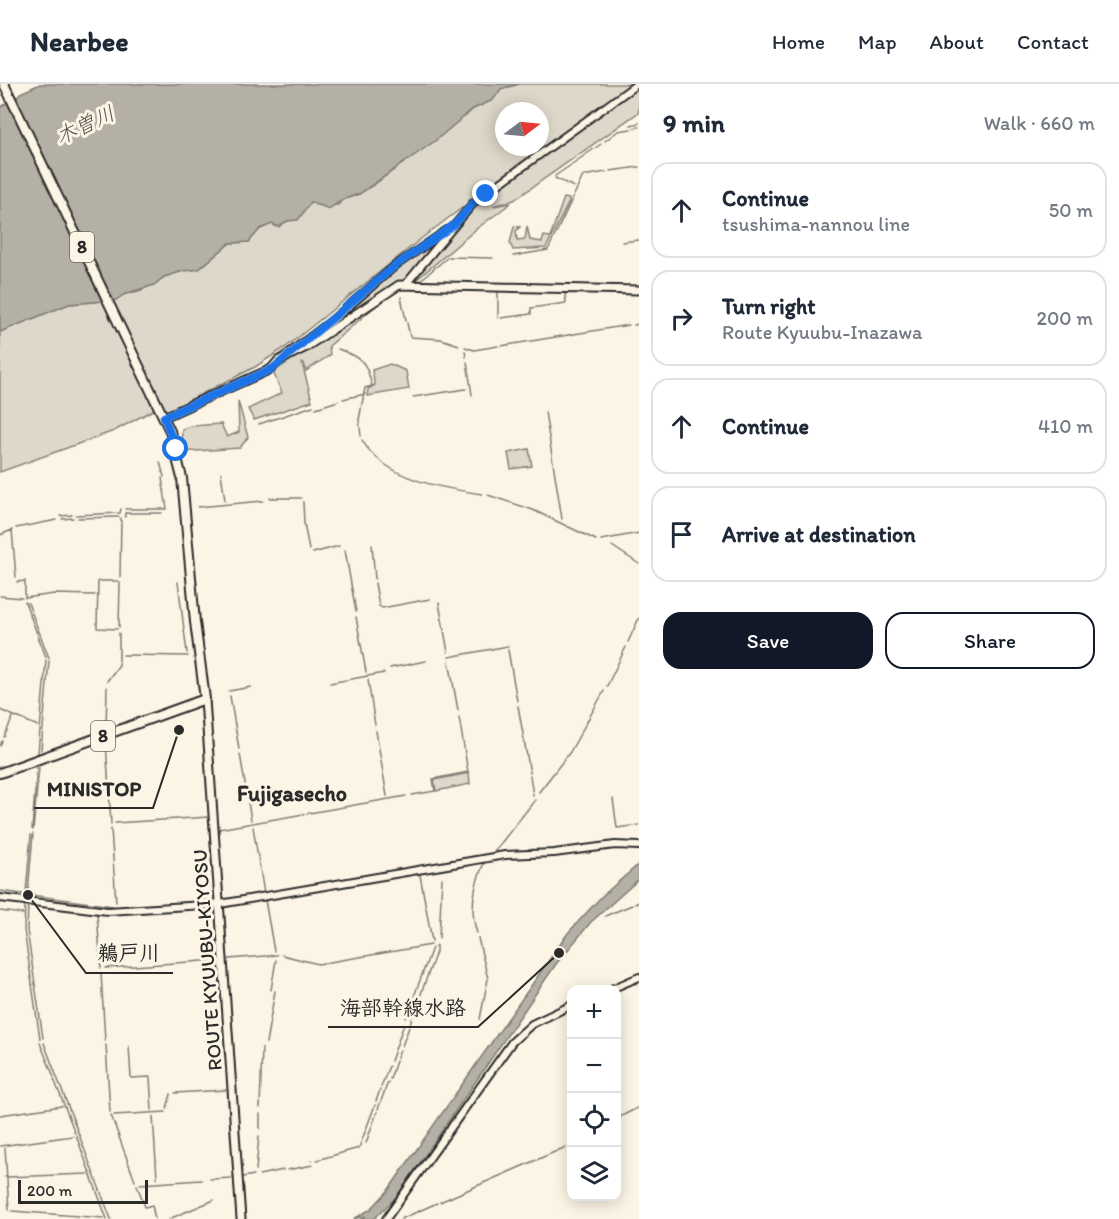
<!DOCTYPE html>
<meta charset="utf-8">
<style>
:root{--surface:#fff;--page:#f2f2f3;--text:#1f2937;--muted:#747a83;--line:#e0e1e3;--accent:#111827}
body{margin:0;font-family:Itim,"Klee One",sans-serif;background:var(--page);color:var(--text)}
.controls{position:absolute;right:18px;bottom:18px;display:grid;overflow:hidden;border-radius:12px;box-shadow:0 3px 15px #0003}
.controls button{width:54px;height:54px;display:grid;place-items:center;padding:0;border:0;border-bottom:2px solid var(--line);background:var(--surface);color:var(--text);font:30px sans-serif}
.compass{position:absolute;left:495px;top:18px;width:54px;height:54px;border-radius:50%;background:var(--surface);box-shadow:0 3px 15px #0003;rotate:74deg}
.scale{position:absolute;left:18px;bottom:15px;width:130px;box-sizing:border-box;padding-left:6px;border:3px solid #2b2b2b;border-top:0;font-size:16px;line-height:21px;white-space:nowrap;color:#2b2b2b;-webkit-text-stroke:4px #fcf5e5;paint-order:stroke}
.stop{position:absolute;width:18px;height:18px;margin:-14px;border:4px solid #1a73e8;border-radius:50%;background:#fff}
.stop.end{background:#1a73e8;border-color:#fff;box-shadow:0 2px 6px #0008}
.list{margin:0;padding:0;list-style:none}
h2{display:flex;justify-content:space-between;align-items:center;height:78px;margin:0;padding:0 24px;font-size:26px}
h2 small{font-size:20px;font-weight:400;color:var(--muted)}
.list li{display:grid;grid-template-columns:39px 1fr auto;gap:18px;align-items:center;box-sizing:border-box;height:96px;margin:0 12px 12px;padding:0 12px;border:2px solid var(--line);border-radius:18px}
.list b{display:block;font-size:22px;white-space:nowrap}
.list p{margin:0;font-size:20px;white-space:nowrap;color:var(--muted)}
.list em{font-size:20px;font-style:normal;color:var(--muted)}
.actions{display:flex;gap:12px;padding:18px 24px}
.actions a{flex:1;padding:14px 0;border:2px solid var(--accent);border-radius:18px;text-align:center;font-size:21px;color:var(--accent)}
.actions .main{background:var(--accent);color:#fff}
.icon{flex:none;width:33px;height:33px;fill:none;stroke:currentColor;stroke-width:2;stroke-linecap:round;stroke-linejoin:round}
.map{position:relative;flex:none;width:639px;height:1135px;overflow:hidden}
header{display:flex;align-items:center;gap:36px;box-sizing:border-box;height:84px;padding:0 30px;background:var(--surface);border-bottom:2px solid var(--line)}
header strong{font-size:28px}
nav{display:flex;gap:33px;margin-inline-start:auto;font-size:21px}
main{display:flex}
aside{flex:1;background:var(--surface)}
.map>svg:first-child{display:block}
</style>
<header>
<strong>Nearbee</strong>
<nav><a>Home</a><a>Map</a><a>About</a><a>Contact</a></nav>
</header>
<main>
<div class="map">
<svg width="639" height="1135" viewBox="0 0 639 1135">
<rect width="100%" height="100%" fill="#fcf5e5"/>
<filter id="ink" filterUnits="userSpaceOnUse"><feTurbulence type="fractalNoise" baseFrequency=".0167" numOctaves="2"/><feDisplacementMap in="SourceGraphic" scale="12" xChannelSelector="R" yChannelSelector="G"/><feConvolveMatrix kernelMatrix="1 2 1 2 8 2 1 2 1" color-interpolation-filters="sRGB"/></filter>
<g filter="url(#ink)">
<!-- green -->
<path fill="#ded8ca" stroke="#84827a" stroke-width="1.5" fill-rule="evenodd" d="M 519,0 L 633,0 L 544,62 L 422,154 L 286,263 L 255,283 L 162,330 L 157,324 L 114,347 L 0,388 L 0,248 L 69,220 L 95,218 L 142,206 L 164,193 L 183,187 L 199,185 L 230,159 L 249,158 L 260,145 L 272,140 L 277,143 L 303,129 L 311,118 L 316,121 L 338,121 L 342,116 L 359,110 L 375,100 L 441,51 L 452,40 L 466,32 L 473,25 L 493,16 L 501,5 ZM 504,27 L 540,27 L 540,63 L 504,63 Z
M 639,1 L 639,28 L 514,116 L 493,122 L 511,119 L 475,146 L 415,197 L 417,201 L 411,200 L 411,196 L 487,111 Z
M 564,114 L 569,115 L 569,118 L 546,164 L 513,166 L 510,159 L 514,142 L 520,143 L 516,147 L 517,156 L 525,155 L 527,142 L 530,156 L 542,158 L 544,152 L 550,153 Z
M 445,151 L 402,201 L 308,258 L 382,196 Z
M 385,214 L 329,262 L 330,271 L 306,287 L 304,279 L 302,279 L 312,317 L 254,336 L 248,325 L 282,309 L 273,288 Z
M 390,280 L 406,287 L 409,305 L 367,312 L 368,305 L 375,301 L 372,286 Z
M 238,317 L 248,353 L 240,364 L 181,368 L 182,345 L 190,342 L 221,340 L 227,353 L 239,348 Z
M 529,365 L 532,382 L 511,385 L 508,369 Z
M 469,689 L 470,700 L 436,707 L 434,696 Z"/>
<!-- water -->
<path fill="#b4b0a5" stroke="#7d7b74" stroke-width="1.5" d="M 40,0 L 519,0 L 501,5 L 493,16 L 473,25 L 435,57 L 359,110 L 342,116 L 329,125 L 311,118 L 298,136 L 287,137 L 279,143 L 272,140 L 260,145 L 249,158 L 230,159 L 199,185 L 183,187 L 164,193 L 154,201 L 125,210 L 116,216 L 69,220 L 0,248 L 0,24 L 9,17 L 0,2 L 17,13 L 20,9 Z
M 639,780 L 639,795 L 591,838 L 556,880 L 398,1111 L 374,1135 L 362,1135 L 366,1132 L 354,1135 L 371,1125 L 387,1108 L 568,849 L 601,813 Z"/>
<g fill="none" stroke-linecap="round" stroke-linejoin="round">
<!-- stream -->
<path stroke="#7d7b74" stroke-width="1.5" d="M 631,41 L 639,39
M 634,44 L 639,43
M 605,57 L 618,47 L 631,45
M 572,80 L 601,60
M 610,87 L 639,83
M 555,92 L 571,81
M 555,94 L 574,103
M 622,158 L 639,156
M 513,172 L 548,166 L 583,92 L 606,88
M 417,199 L 448,173 L 493,174
M 414,206 L 450,206
M 458,206 L 498,207 L 498,234
M 401,213 L 406,236
M 501,234 L 531,230 L 531,224 L 566,219 L 565,209
M 407,239 L 410,253 L 441,255 L 459,261
M 634,241 L 639,240
M 501,262 L 629,241
M 465,263 L 474,266 L 498,262
M 338,265 C 362,274 366,276 372,302 L 365,304 L 359,336 L 361,352
M 465,267 L 466,273
M 467,278 L 472,311
M 413,313 L 466,305
M 343,315 L 365,310
M 316,324 L 338,317
M 545,328 L 562,435
M 259,340 L 313,322
M 362,356 C 385,396 442,404 482,410
M 160,378 L 164,393
M 221,389 L 225,416
M 488,411 L 533,426 L 596,456
M 270,414 L 301,414
M 303,418 L 304,439 L 309,466
M 198,423 L 263,417
M 125,425 L 167,425 L 162,394
M 76,431 L 120,429 L 121,425
M 60,432 L 72,431
M 125,433 L 125,429 L 162,429
M 78,434 L 119,433
M 62,435 L 73,434
M 16,444 L 57,436
M 0,451 L 12,446 L 16,493
M 601,456 L 639,449
M 372,461 L 375,495
M 612,462 L 639,480
M 345,466 L 356,528
M 313,469 L 339,462
M 120,493 L 121,434
M 17,498 L 25,497 L 25,514 L 54,510 L 95,511
M 178,498 L 187,569
M 375,499 L 379,522 L 382,524 L 430,515
M 0,512 L 22,514
M 25,518 L 46,573
M 28,519 L 49,574
M 439,519 L 448,568
M 356,533 L 366,588
M 119,543 L 120,498
M 117,545 L 97,544 L 98,497 L 118,497
M 628,558 L 639,534
M 508,566 L 517,617
M 123,571 L 188,572
M 449,573 L 508,562
M 449,577 L 458,626
M 390,584 L 426,577
M 368,596 L 375,641
M 107,597 L 119,581 L 119,549
M 330,599 L 384,589
M 607,602 L 626,563
M 229,607 L 251,603
M 230,612 L 239,665
M 518,622 L 530,689
M 0,626 L 38,642
M 106,647 L 107,603
M 376,647 L 387,712
M 4,653 L 13,633
M 106,657 L 111,740
M 0,662 L 2,657
M 41,666 L 49,577
M 38,669 L 46,576
M 240,670 L 251,736
M 530,692 L 533,711
M 539,708 L 570,668 L 604,607
M 412,711 L 435,707 L 433,695 L 468,688 L 459,633
M 613,715 L 617,744 L 639,741
M 115,739 L 209,733
M 253,743 L 264,809
M 32,745 L 37,681
M 111,745 L 116,818
M 219,745 L 406,712
M 33,746 L 39,683
M 494,768 L 535,716
M 420,791 L 432,857
M 0,807 L 113,822
M 26,808 L 31,751
M 28,808 L 33,750
M 265,816 L 274,867
M 25,820 L 24,846 L 40,955
M 635,820 L 639,818
M 28,822 L 27,846 L 43,954
M 0,827 L 23,830
M 97,830 L 101,884
M 605,832 L 632,821
M 477,849 C 469,825 474,801 484,779
M 439,854 L 442,794
M 478,854 L 488,895 L 480,935
M 282,871 L 318,880 L 431,861
M 229,875 L 277,871
M 106,884 L 217,876
M 101,889 L 105,957
M 635,900 L 639,898
M 271,906 L 276,876
M 616,907 L 631,901
M 413,932 L 436,868 L 436,861
M 406,934 L 432,864
M 40,959 L 54,993
M 44,959 L 111,1135
M 266,959 L 275,907
M 106,961 L 110,1028
M 129,962 L 131,994 L 150,993 L 152,1026
M 402,962 L 412,935
M 397,974 L 400,966
M 391,977 L 404,940
M 54,995 L 75,1049
M 390,995 L 396,977
M 381,1003 L 389,982
M 175,1009 L 226,1006
M 376,1017 L 380,1006
M 167,1024 L 171,1010
M 260,1024 L 262,964
M 378,1025 L 388,998
M 0,1031 L 62,1022
M 111,1031 L 135,1097
M 114,1031 L 166,1028
M 153,1032 L 157,1094
M 616,1035 L 639,1023
M 260,1045 L 260,1030
M 76,1051 L 107,1135
M 366,1059 L 377,1028
M 0,1062 L 73,1052
M 5,1064 L 9,1126
M 317,1076 L 359,1064 L 375,1021
M 312,1077 L 313,1077
M 256,1086 L 259,1052
M 287,1086 L 313,1081
M 259,1091 L 283,1086
M 5,1093 L 88,1090
M 243,1093 L 254,1091
M 210,1095 L 233,1094
M 140,1100 L 202,1096
M 137,1101 L 145,1123 L 152,1121 L 155,1135
M 440,1118 L 566,1063
M 12,1127 L 104,1134
M 169,1135 L 214,1116
M 401,1135 L 437,1119"/>
<!-- tertiary casing -->
<g stroke="#2b2b2b" stroke-width="10">
<path id="tertiary" d="M 406,200 L 474,118 L 637,0
M 285,272 L 333,236 L 395,182 L 447,146
M 0,814 L 108,827 L 220,820 L 505,771 L 554,769 L 615,761 L 639,762
M 609,906 L 639,893
M 386,1135 L 512,958 L 532,940 L 572,921"/>
</g>
<!-- secondary casing -->
<g stroke="#2b2b2b" stroke-width="11">
<path id="secondary" d="M 164,333 L 271,285 L 278,277 L 306,263 L 399,201 L 639,206
M 205,615 L 241,1135"/>
</g>
<!-- primary casing -->
<g stroke="#2b2b2b" stroke-width="12">
<path id="primary" d="M 0,689 L 205,615 L 195,538 L 182,394 L 170,347 L 4,0"/>
</g>
<!-- tertiary -->
<use href="#tertiary" stroke="#fcf5e5" stroke-width="6"/>
<!-- secondary -->
<use href="#secondary" stroke="#fcf5e5" stroke-width="7"/>
<!-- primary -->
<use href="#primary" stroke="#fcf5e5" stroke-width="8"/>
</g>
</g>
<g fill="none" stroke-linecap="round" stroke-linejoin="round" filter="url(#ink)">
<!-- route -->
<path stroke="#1a73e8" stroke-width="8" d="M 176,365 L 164,333 L 272,285 L 395,182 L 455,140 L 474,118 L 486,110"/>
</g>
<g text-anchor="middle" stroke-width="6" stroke-linejoin="round" paint-order="stroke">
<!-- shield labels -->
<g fill="#fcf5e5" stroke="#6a6863" stroke-width="1.5">
<rect x="70" y="148" width="24" height="30" rx="4.5"/>
<rect x="91" y="637" width="24" height="30" rx="4.5"/>
</g>
<g font-size="18" font-weight="bold" fill="#2b2b2b">
<text x="82" y="169">8</text>
<text x="103" y="658">8</text>
</g>
<!-- street labels -->
<g font-size="20" fill="#2b2b2b" stroke="#fcf5e5">
<text transform="translate(207 876) rotate(-94)" y="7">ROUTE KYUUBU-KIYOSU</text>
</g>
<!-- water labels -->
<g font-size="21" font-style="italic" fill="#545350" stroke="#fcf5e5">
<text transform="translate(85 41) rotate(-25)" y="7">木曽川</text>
</g>
<!-- quarter labels -->
<g font-size="22" font-weight="bold" fill="#2b2b2b" stroke="#fcf5e5">
<text x="292" y="717">Fujigasecho</text>
</g>
</g>
<!-- callouts -->
<path fill="none" stroke="#2b2b2b" stroke-width="2" d="M179 646L153 724H34M28 811L86 889H173M559 869L478 943H328"/>
<g fill="#2b2b2b" stroke="#fcf5e5" stroke-width="2">
<circle cx="179" cy="646" r="6"/>
<circle cx="28" cy="811" r="6"/>
<circle cx="559" cy="869" r="6"/>
</g>
<g font-size="21" text-anchor="middle" font-weight="bold" fill="#2b2b2b" stroke="#fcf5e5" stroke-width="6" stroke-linejoin="round" paint-order="stroke">
<text x="94" y="712">MINISTOP</text>
<text x="129" y="876">鵜戸川</text>
<text x="403" y="931">海部幹線水路</text>
</g>
</svg>
<div class="controls">
<button>+</button>
<button>−</button>
<button><svg class="icon" aria-label="locate" viewBox="0 0 24 24"><circle cx="12" cy="12" r="6"/><path d="M12 2v4M12 18v4M2 12h4M18 12h4"/></svg></button>
<button><svg class="icon" aria-label="layers" viewBox="0 0 24 24"><path d="M12 4l9 5-9 5-9-5zM3 14l9 5 9-5"/></svg></button>
</div>
<svg class="compass" viewBox="-18 -18 36 36"><path d="M0-13l5 13h-10z" fill="#e53935"/><path d="M0 13l5-13h-10z" fill="#747a83"/></svg>
<div class="scale">200 m</div>
<div class="stop" style="left:176px;top:365px"></div>
<div class="stop end" style="left:486px;top:110px"></div>
</div>
<aside>
<h2>9 min<small>Walk · 660 m</small></h2>
<ul class="list">
<li><svg class="icon" aria-label="ahead" viewBox="0 0 24 24"><path d="M12 20V5M6 11l6-6 6 6"/></svg><div><b>Continue</b><p>tsushima-nannou line</p></div><em>50 m</em></li>
<li><svg class="icon" aria-label="right" viewBox="0 0 24 24"><path d="M7 20v-9h11M14 6l5 5-5 5"/></svg><div><b>Turn right</b><p>Route Kyuubu-Inazawa</p></div><em>200 m</em></li>
<li><svg class="icon" aria-label="ahead" viewBox="0 0 24 24"><path d="M12 20V5M6 11l6-6 6 6"/></svg><div><b>Continue</b></div><em>410 m</em></li>
<li><svg class="icon" aria-label="arrive" viewBox="0 0 24 24"><path d="M6 21V4h12l-3 4 3 4H6"/></svg><div><b>Arrive at destination</b></div></li>
</ul>
<div class="actions"><a class="main">Save</a><a>Share</a></div>
</aside>
</main>
